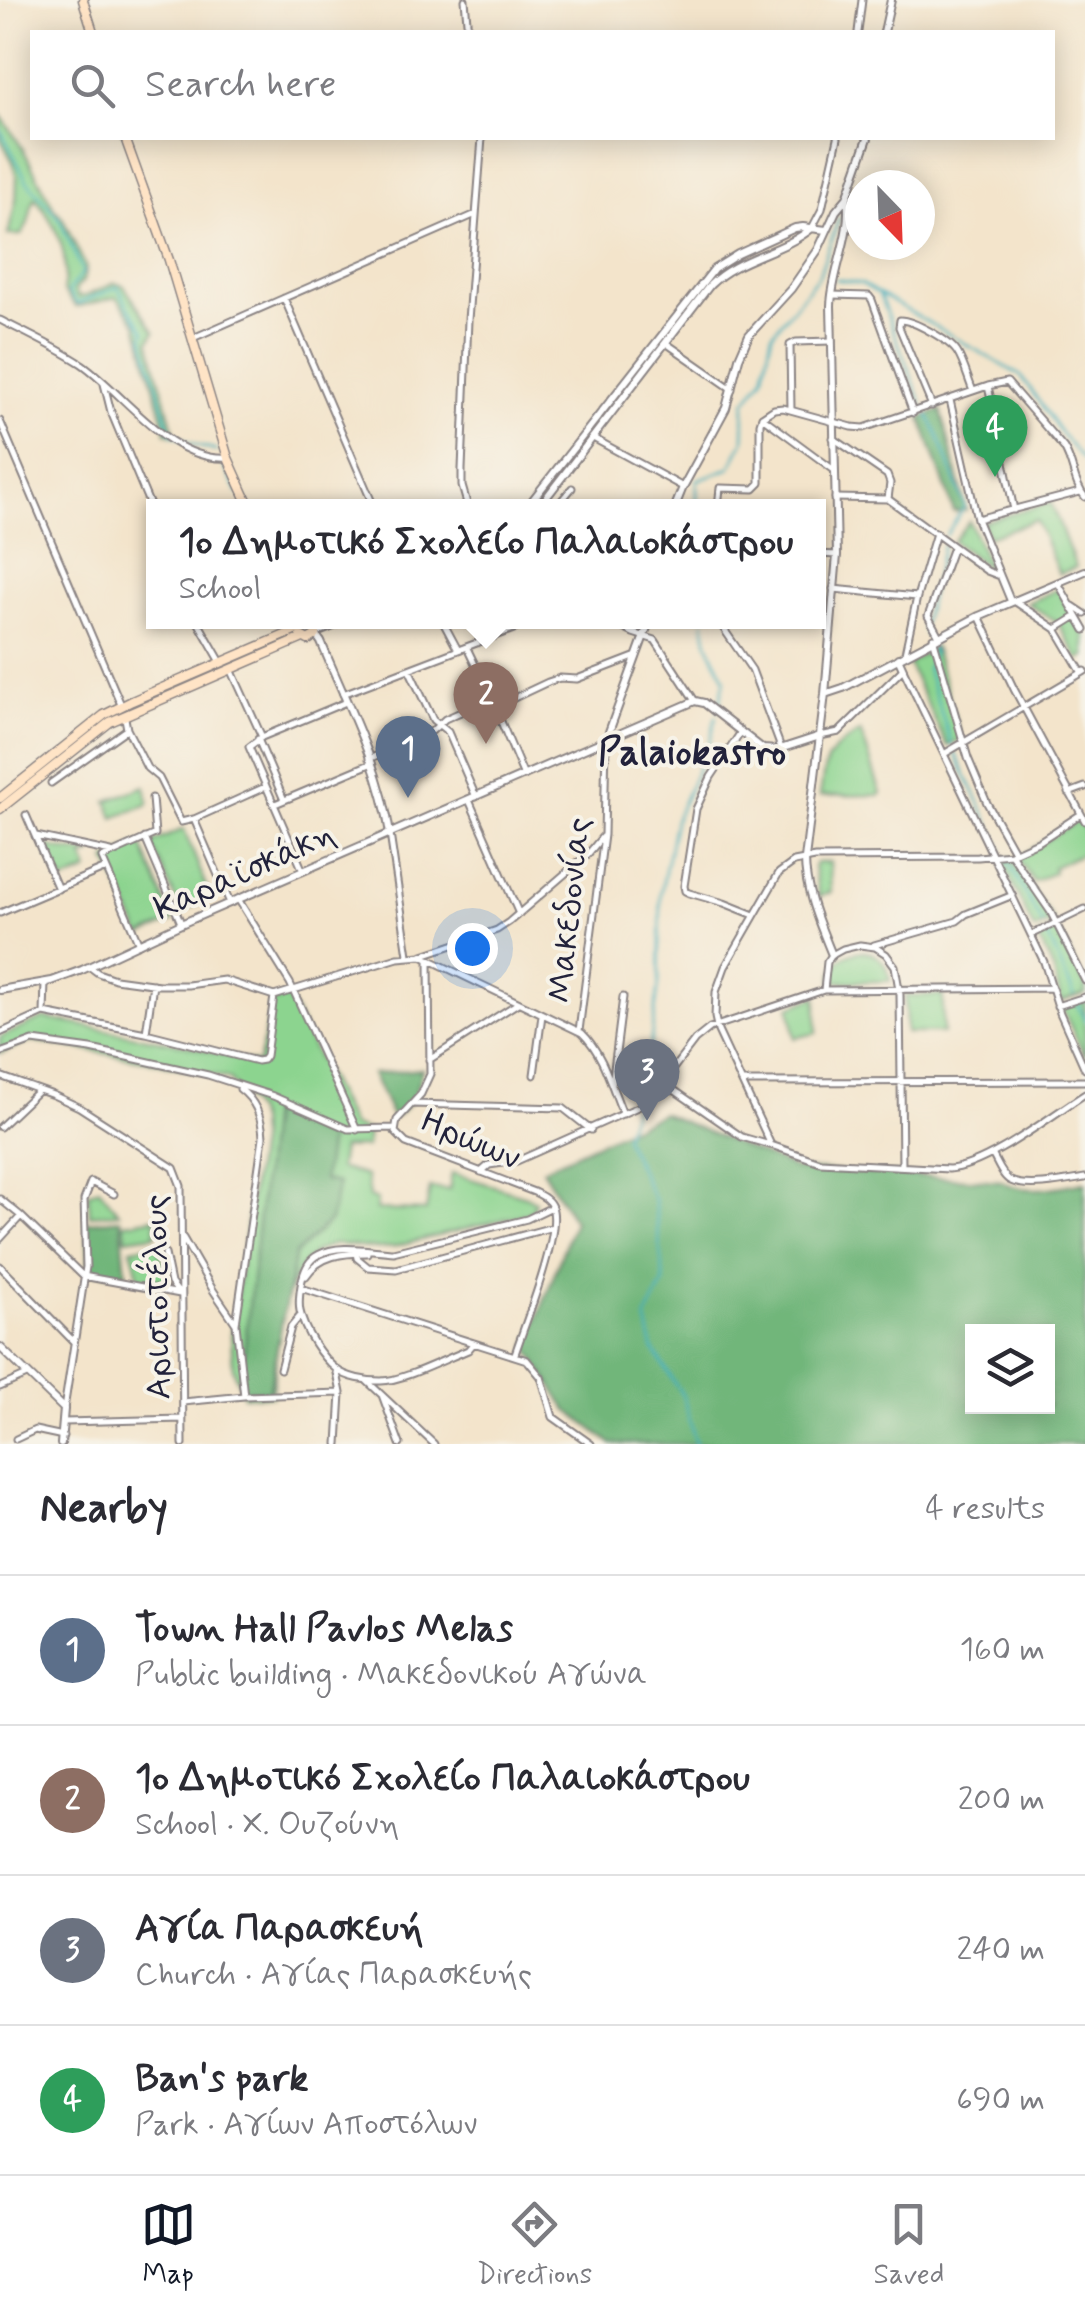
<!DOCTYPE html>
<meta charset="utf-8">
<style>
:root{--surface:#fff;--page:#f7f7f7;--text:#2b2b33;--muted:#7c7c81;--line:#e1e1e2;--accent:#111827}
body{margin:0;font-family:Mynerve,sans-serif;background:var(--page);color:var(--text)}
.controls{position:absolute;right:30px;bottom:30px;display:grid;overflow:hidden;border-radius:0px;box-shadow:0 5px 25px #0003}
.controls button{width:90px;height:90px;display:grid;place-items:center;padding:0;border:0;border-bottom:2px solid var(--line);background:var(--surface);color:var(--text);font:50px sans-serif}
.compass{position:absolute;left:845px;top:170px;width:90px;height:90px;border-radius:50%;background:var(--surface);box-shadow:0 5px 25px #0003;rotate:157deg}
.you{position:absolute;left:472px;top:948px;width:35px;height:35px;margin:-25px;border:8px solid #fff;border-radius:50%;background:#1a73e8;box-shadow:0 0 0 15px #1a73e833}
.badge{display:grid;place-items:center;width:65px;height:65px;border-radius:50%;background:var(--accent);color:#fff;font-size:32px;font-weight:700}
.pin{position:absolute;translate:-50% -82px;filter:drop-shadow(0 2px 5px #0008)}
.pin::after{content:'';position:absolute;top:52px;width:35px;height:30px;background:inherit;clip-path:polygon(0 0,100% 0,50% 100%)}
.popup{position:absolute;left:146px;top:499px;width:680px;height:130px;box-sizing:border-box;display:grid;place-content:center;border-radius:0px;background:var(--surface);filter:drop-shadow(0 2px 8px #0005);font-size:32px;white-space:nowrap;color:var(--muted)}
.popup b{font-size:38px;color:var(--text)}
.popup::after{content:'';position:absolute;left:50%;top:100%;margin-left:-20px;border:20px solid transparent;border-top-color:var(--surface)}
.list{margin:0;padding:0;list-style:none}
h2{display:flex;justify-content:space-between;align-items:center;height:130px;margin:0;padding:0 40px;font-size:42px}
h2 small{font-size:32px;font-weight:400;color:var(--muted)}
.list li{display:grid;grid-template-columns:65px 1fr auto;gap:30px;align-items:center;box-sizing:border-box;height:150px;padding:0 40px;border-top:2px solid var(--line)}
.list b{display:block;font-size:38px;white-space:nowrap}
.list p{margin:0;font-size:32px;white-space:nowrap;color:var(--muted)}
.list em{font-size:32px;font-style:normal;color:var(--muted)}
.icon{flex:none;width:55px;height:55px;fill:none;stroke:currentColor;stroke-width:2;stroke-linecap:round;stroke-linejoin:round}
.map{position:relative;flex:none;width:1085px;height:1444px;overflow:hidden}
.search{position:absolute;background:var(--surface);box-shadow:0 5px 25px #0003;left:30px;right:30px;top:30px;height:110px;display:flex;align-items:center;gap:25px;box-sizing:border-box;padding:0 35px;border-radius:0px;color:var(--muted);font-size:38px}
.sheet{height:730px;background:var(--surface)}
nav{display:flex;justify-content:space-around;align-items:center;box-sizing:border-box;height:140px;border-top:2px solid var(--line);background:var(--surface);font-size:28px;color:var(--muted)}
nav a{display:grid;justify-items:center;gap:5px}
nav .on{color:var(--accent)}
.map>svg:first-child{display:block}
</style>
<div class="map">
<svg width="1085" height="1444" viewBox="0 0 1085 1444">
<rect width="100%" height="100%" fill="#f7f3e8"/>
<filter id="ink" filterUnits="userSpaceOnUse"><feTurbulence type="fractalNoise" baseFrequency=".01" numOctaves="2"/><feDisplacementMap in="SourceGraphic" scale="20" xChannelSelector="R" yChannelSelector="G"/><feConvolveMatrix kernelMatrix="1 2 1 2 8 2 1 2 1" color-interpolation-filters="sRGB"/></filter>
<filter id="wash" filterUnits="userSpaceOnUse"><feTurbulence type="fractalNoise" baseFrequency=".0048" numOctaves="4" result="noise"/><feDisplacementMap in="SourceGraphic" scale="40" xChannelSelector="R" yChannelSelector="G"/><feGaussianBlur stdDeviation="2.25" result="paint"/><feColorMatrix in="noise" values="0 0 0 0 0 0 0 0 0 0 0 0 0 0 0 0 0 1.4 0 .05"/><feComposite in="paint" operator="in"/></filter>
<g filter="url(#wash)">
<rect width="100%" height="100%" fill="#f3e4cb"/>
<!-- green -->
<path fill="#8cd48f" stroke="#577b65" stroke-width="2.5" d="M 0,114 L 23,149 L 54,208 L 62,217 L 86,268 L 83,281 L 75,290 L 78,297 L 86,296 L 115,283 L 124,286 L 155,332 L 149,341 L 175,435 L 167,433 L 137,324 L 117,297 L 76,307 L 63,291 C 70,254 58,227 35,197 C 29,209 31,225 21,235 L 8,235 L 16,200 L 17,177 L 13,162 L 0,138 Z
M 1051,503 L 1076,567 L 1059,574 L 1036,520 L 988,537 L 982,522 Z
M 969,521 L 990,570 L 953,541 Z
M 1058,589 L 1085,637 L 1085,656 L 1079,660 L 1058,623 L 1027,603 Z
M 934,647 L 961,739 L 947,746 L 908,664 Z
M 860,732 C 869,752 873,771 881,793 L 880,795 L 820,796 C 826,754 825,756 860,732 Z
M 145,786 L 149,804 L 114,818 L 107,801 Z
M 1079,820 L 1085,831 L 1085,852 L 1053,867 L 1054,872 L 1034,882 L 1017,858 Z
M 184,829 L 211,898 L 181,912 L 151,843 Z
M 141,843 L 173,921 L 141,936 L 107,860 Z
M 44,846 L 81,853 L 90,852 L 91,854 L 83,857 L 89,871 L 63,882 Z
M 1010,857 L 1054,921 L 1034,930 L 1001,859 Z
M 830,862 L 831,892 L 819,897 L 814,867 L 816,863 Z
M 1057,928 L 1085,985 L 1085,994 L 1061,1002 L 1054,972 L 1038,936 Z
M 861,951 C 879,952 888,964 890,981 L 832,982 C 832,964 844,953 861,951 Z
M 943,995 L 943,1033 L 906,1033 L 905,996 Z
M 287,996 L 352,1126 L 368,1131 L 366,1147 L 342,1148 L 339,1168 L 366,1176 L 369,1197 L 377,1200 L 376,1210 L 426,1211 L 430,1188 L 449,1190 L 452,1173 L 526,1196 L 535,1201 L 533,1208 L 528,1213 L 394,1247 C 386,1248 378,1249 370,1248 C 358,1248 343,1243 332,1245 C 279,1256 277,1353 272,1396 L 244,1396 L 233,1369 L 231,1333 L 259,1137 L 258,1120 L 250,1104 L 229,1079 L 149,1061 L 33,1041 L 0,1053 L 0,1037 L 44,1018 L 189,1046 L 258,1064 L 271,1003 Z
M 817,996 L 817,1033 L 795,1038 L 790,1007 Z
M 1085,1000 L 1085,1057 L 1062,1008 Z
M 99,1188 L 119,1213 L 90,1215 L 88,1193 Z
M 155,1218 L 156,1235 L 126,1239 L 124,1223 Z
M 157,1244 L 168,1280 L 139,1279 L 131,1248 Z"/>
<!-- forest -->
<path fill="#71b67a" stroke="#4a6c5a" stroke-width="2.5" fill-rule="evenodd" d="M 941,410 L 966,510 L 954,512 L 921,418 Z
M 422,1069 C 417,1091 412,1105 393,1118 L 372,1074 Z
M 270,1112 L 329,1139 L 323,1180 L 338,1183 L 330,1221 L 295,1254 L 269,1391 L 240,1390 Z
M 662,1113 L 796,1169 L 1002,1181 C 1025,1196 1060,1186 1085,1182 L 1085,1444 L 612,1444 L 567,1410 L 527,1347 L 574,1221 L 542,1169 ZM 972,1332 L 1048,1332 L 1048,1406 L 972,1406 Z
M 121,1219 L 126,1274 L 89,1272 L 87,1222 Z"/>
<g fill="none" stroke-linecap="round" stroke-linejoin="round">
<!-- stream -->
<path stroke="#40afbc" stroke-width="2.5" d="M 0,129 L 27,181 L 59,218 L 83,272 L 68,292 L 77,304 L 118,287 L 128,306 L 145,331 L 143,337 L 171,433 L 194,445 L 216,451
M 836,279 L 862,284 L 1021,376 L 1066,440 L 1085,462
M 879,294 L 922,404
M 928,414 L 938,435 L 965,506 L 946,535
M 223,463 L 238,493
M 697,507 L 697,480 L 730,468 L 744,441 L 745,402 L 763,378 L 772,334 L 819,275 L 839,218
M 704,622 L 708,644 L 725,679 L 718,710
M 926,636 L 922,627 L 943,546
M 931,647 L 933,652 L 927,669 L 952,746
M 955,753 L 1002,850
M 1007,860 L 1042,924
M 1047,934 L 1074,995
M 1078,1005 L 1085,1021
M 696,1444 L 683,1396 L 653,1349 L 646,1317 L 664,1282 L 654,1199 L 624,1137 L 647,1066 L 659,984 L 661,892 L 675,820 L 711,738 L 716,717"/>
</g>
</g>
<g filter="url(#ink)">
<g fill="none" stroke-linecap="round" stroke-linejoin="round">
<!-- minor casing -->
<g stroke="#8a8383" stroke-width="9">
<path id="minor" d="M 465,0 L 468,32
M 858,32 L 862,0
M 812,228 L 822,209 L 838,138
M 832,295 L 869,296 L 872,300 L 913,413
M 284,298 L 374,507
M 0,320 C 28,334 56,347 82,364 C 125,394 169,462 228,458
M 193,338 L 476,214
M 666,343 L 732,389
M 104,384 L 111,412 L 154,515
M 988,386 L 1014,510
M 950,400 L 977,519 L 1011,602
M 932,406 L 899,327 L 900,320 C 913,320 949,340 957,352 C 964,363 968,379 973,391
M 791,410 L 790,345 L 796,342 L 832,341
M 762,417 L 774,409 L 783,408 L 852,427 L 864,428 L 988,386 L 1007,382 L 1064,448 C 1074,464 1073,483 1085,497
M 762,417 L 834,470
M 0,421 L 122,707
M 593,438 L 683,487
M 833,438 L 887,475 L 890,483 L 888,499
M 835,498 L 888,499 L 987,571 L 1000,576
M 545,499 L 557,506 L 572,488
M 468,507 L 462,486 L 462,469 L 468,320 L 482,138
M 718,507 L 720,488 L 754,489 L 760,483 L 760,423 L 762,417
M 977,519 L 1080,492
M 818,554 L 837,555
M 1058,583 L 1085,630
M 833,589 L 917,597
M 1014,601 L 1056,629 L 1082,673
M 1073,606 L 1085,614
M 979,616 L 1014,689 L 1085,821
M 198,622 L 221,662
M 443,622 L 458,650
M 611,622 L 633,633 L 655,640 L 695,701
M 719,622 L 752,670 L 781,748
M 1056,629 L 1077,616
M 939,636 L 928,616 L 953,547
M 933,638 L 968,758 L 987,803 L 1015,853
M 467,648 L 491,698 L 524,776
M 905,653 L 917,597 L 936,533
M 231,669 L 262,737
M 409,669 L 433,720 L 448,732 L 476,797
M 343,694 L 532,622
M 495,707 L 548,682 L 560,678 L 577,679 L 634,657
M 125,718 L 127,729 L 147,768 L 159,778 L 181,822 L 194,819 L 265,787
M 741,732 L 711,777 L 696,809 L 684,886 L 685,891 L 689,893 L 724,903 L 754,915
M 820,736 L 839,732 L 903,669 L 1044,962 L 1060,1013 L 1085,1069
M 258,739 L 284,800
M 944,754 L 1085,671
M 369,759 L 432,731 L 445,719 L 490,699
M 51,783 L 127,729
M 1069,793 L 1085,787
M 469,800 L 519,914
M 275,804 L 370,764
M 1081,814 L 1040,841 L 1011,854 L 978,857 L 815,858 L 794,862 L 779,873 L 725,967 L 716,992 L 715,1017 L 718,1031 L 771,1145 L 820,1162 L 949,1169 C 986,1167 1052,1115 1085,1094
M 26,815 L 58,889
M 194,819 L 230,903
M 390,834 L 408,955
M 36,836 L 111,852
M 145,838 L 181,923
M 1011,854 L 1050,911 L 1085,981
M 303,871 L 249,747 L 262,737 L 346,702
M 238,899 L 290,983 L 357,1130
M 0,913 L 106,868
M 1031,935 L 1085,909
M 139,944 L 102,858 L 155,834 L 152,798
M 874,945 L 957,921 L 966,914 L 1013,895
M 423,955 L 497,930 L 509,922 L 588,854 L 602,837
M 429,959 L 430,1074 L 421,1094 L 397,1120 L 395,1132 L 406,1143 L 534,1192 C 542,1196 549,1199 552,1207 C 562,1232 524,1326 515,1354
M 90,967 L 98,973 L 115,979 L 159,985 L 188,985 L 224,980 L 274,996 L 398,958 L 422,956 L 582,1033 C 603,1053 612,1088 623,1114
M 824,990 L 827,962 L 832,955 L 843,949 L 860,945 L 875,947 L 886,954 L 895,966 L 900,995 L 902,1166
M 1057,1006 L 1085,997
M 44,1013 L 45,983
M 579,1031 L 604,835 L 606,741
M 0,1033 L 44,1013 L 146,1033 L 257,1061 L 263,1060 L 266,1056 L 274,996
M 146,1033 L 153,984
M 0,1053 L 33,1041 L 91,1049 L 208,1075 L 273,1096 L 348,1129 L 395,1128
M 429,1060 L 518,1003
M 534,1075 L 542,1015
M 0,1076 L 53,1095 L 79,1107 L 174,1168 L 181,1186 L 183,1444
M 743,1082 L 1085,1081
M 612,1085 L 623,997
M 660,1086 L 674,1090 L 742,1137 L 770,1145
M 413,1104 L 563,1108 L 591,1130
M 0,1127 L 39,1090
M 992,1154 C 997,1162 1002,1177 1011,1181 C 1027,1189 1067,1181 1085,1178
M 481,1172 L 489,1165 L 517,1161 L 640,1106 L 650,1099 L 695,1040 L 710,1028 L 824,990 L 1052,988
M 0,1199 L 21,1216 L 83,1276
M 183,1238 L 213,1290 L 236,1324 L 244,1396
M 0,1239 L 21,1216
M 393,1252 L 527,1219 L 552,1207
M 394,1252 C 370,1251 339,1243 318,1255 C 308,1260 304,1271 302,1280 C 300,1290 298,1301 300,1311 C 304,1331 321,1357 336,1369 C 347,1378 367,1381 381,1381 C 403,1381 445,1359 468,1350 L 474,1343
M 356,1253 L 357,1258 L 368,1267 L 396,1269 L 553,1227
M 165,1254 L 171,1283 L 178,1292
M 0,1266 L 74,1342
M 83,1276 L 180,1294
M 306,1276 C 320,1255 343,1253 367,1253
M 301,1288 L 527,1360 L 541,1377 L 553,1417 L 591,1444
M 236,1324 L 263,1137 C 262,1117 256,1101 240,1089
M 280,1369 L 291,1327 L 301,1315
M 337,1373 L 341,1393 L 338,1444
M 367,1381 L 434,1444
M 0,1387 L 27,1375
M 382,1395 L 400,1444
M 183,1402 L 244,1396 L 341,1393
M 64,1409 L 86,1267 L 84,1200 L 91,1182 L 114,1194
M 64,1422 L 183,1419
M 16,1439 L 35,1430 L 63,1436"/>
</g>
<!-- tertiary casing -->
<g stroke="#8a8383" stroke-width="10">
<path id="tertiary" d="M 884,32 L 891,0
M 527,507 L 714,269 L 738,254 L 795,228 L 803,227 L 826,230
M 539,507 L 710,285 C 738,257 782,253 812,228
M 675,507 L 683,487 L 726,408 L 739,358 L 749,335 L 791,289 L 818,250 L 836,211 L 847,198 L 868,138
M 316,633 L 343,622
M 316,635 L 321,642 C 346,702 381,769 390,834
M 898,658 L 903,669
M 825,694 L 843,688 L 979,616 L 1085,571
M 606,740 L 649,622
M 832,955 C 820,925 805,892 805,859 L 825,694 L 837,555 L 831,306 C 832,270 853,233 847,198
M 0,990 L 52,981 L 82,970 L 181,924 L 695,701 L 704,703 L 763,749 L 777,750 L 820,736
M 0,1347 L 64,1409 L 61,1444"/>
</g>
<!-- secondary casing -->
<g stroke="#8a8383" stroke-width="11">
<path id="secondary" d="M 83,0 L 93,32
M 125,138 L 169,260 L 228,458 L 250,507
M 301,636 L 308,640 L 316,635 L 316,628 L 308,622
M 0,798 L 104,715 L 132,701 L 299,629
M 0,809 L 110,722 L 303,638"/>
</g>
<!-- minor -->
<use href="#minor" stroke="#fff" stroke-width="5"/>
<!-- tertiary -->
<use href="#tertiary" stroke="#fff" stroke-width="6"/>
<!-- secondary -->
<use href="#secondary" stroke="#ffe4c6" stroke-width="8"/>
</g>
</g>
<g text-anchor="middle" stroke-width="8" stroke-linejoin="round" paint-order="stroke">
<!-- street labels -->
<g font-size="35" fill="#22223b" stroke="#f7f3e8">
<text transform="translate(244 870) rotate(-24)" y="12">Καραϊσκάκη</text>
<text transform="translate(568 910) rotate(-84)" y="12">Μακεδονίας</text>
<text transform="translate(471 1138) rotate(23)" y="12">Ηρώων</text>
<text transform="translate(156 1297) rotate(-91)" y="12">Αριστοτέλους</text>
</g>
<!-- neighbourhood labels -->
<g font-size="38" font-weight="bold" fill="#22223b" stroke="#f7f3e8">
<text x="692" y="764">Palaiokastro</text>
</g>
</g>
</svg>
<div class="controls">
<button><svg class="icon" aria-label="layers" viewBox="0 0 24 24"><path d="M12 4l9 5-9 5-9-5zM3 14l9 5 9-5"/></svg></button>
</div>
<svg class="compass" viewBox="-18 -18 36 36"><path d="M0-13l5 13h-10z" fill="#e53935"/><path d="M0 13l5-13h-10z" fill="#7c7c81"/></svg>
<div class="you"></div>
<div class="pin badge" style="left:408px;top:798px;background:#5c6f8a">1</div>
<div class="pin badge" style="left:486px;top:744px;background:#8d6e63">2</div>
<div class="popup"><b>1ο Δημοτικό Σχολείο Παλαιοκάστρου</b>School</div>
<div class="pin badge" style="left:647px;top:1121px;background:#6b7280">3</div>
<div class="pin badge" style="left:995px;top:477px;background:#2e9e5b">4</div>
<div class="search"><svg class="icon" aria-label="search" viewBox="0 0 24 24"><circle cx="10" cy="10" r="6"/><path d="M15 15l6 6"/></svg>Search here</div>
</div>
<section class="sheet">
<h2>Nearby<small>4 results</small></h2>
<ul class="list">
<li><span class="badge" style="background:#5c6f8a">1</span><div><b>Town Hall Pavlos Melas</b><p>Public building · Μακεδονικού Αγώνα</p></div><em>160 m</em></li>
<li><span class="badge" style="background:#8d6e63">2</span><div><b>1ο Δημοτικό Σχολείο Παλαιοκάστρου</b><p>School · Χ. Ουζούνη</p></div><em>200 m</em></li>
<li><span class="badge" style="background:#6b7280">3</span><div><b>Αγία Παρασκευή</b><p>Church · Αγίας Παρασκευής</p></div><em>240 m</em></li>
<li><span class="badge" style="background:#2e9e5b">4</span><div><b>Ban's park</b><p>Park · Αγίων Αποστόλων</p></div><em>690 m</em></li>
</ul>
</section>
<nav>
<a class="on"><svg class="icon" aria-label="map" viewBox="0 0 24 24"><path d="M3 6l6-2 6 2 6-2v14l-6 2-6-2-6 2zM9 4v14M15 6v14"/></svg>Map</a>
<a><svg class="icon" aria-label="directions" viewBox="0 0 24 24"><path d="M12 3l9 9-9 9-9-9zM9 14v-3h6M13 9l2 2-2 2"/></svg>Directions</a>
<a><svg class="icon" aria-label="saved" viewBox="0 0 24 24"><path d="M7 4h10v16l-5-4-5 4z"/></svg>Saved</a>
</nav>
